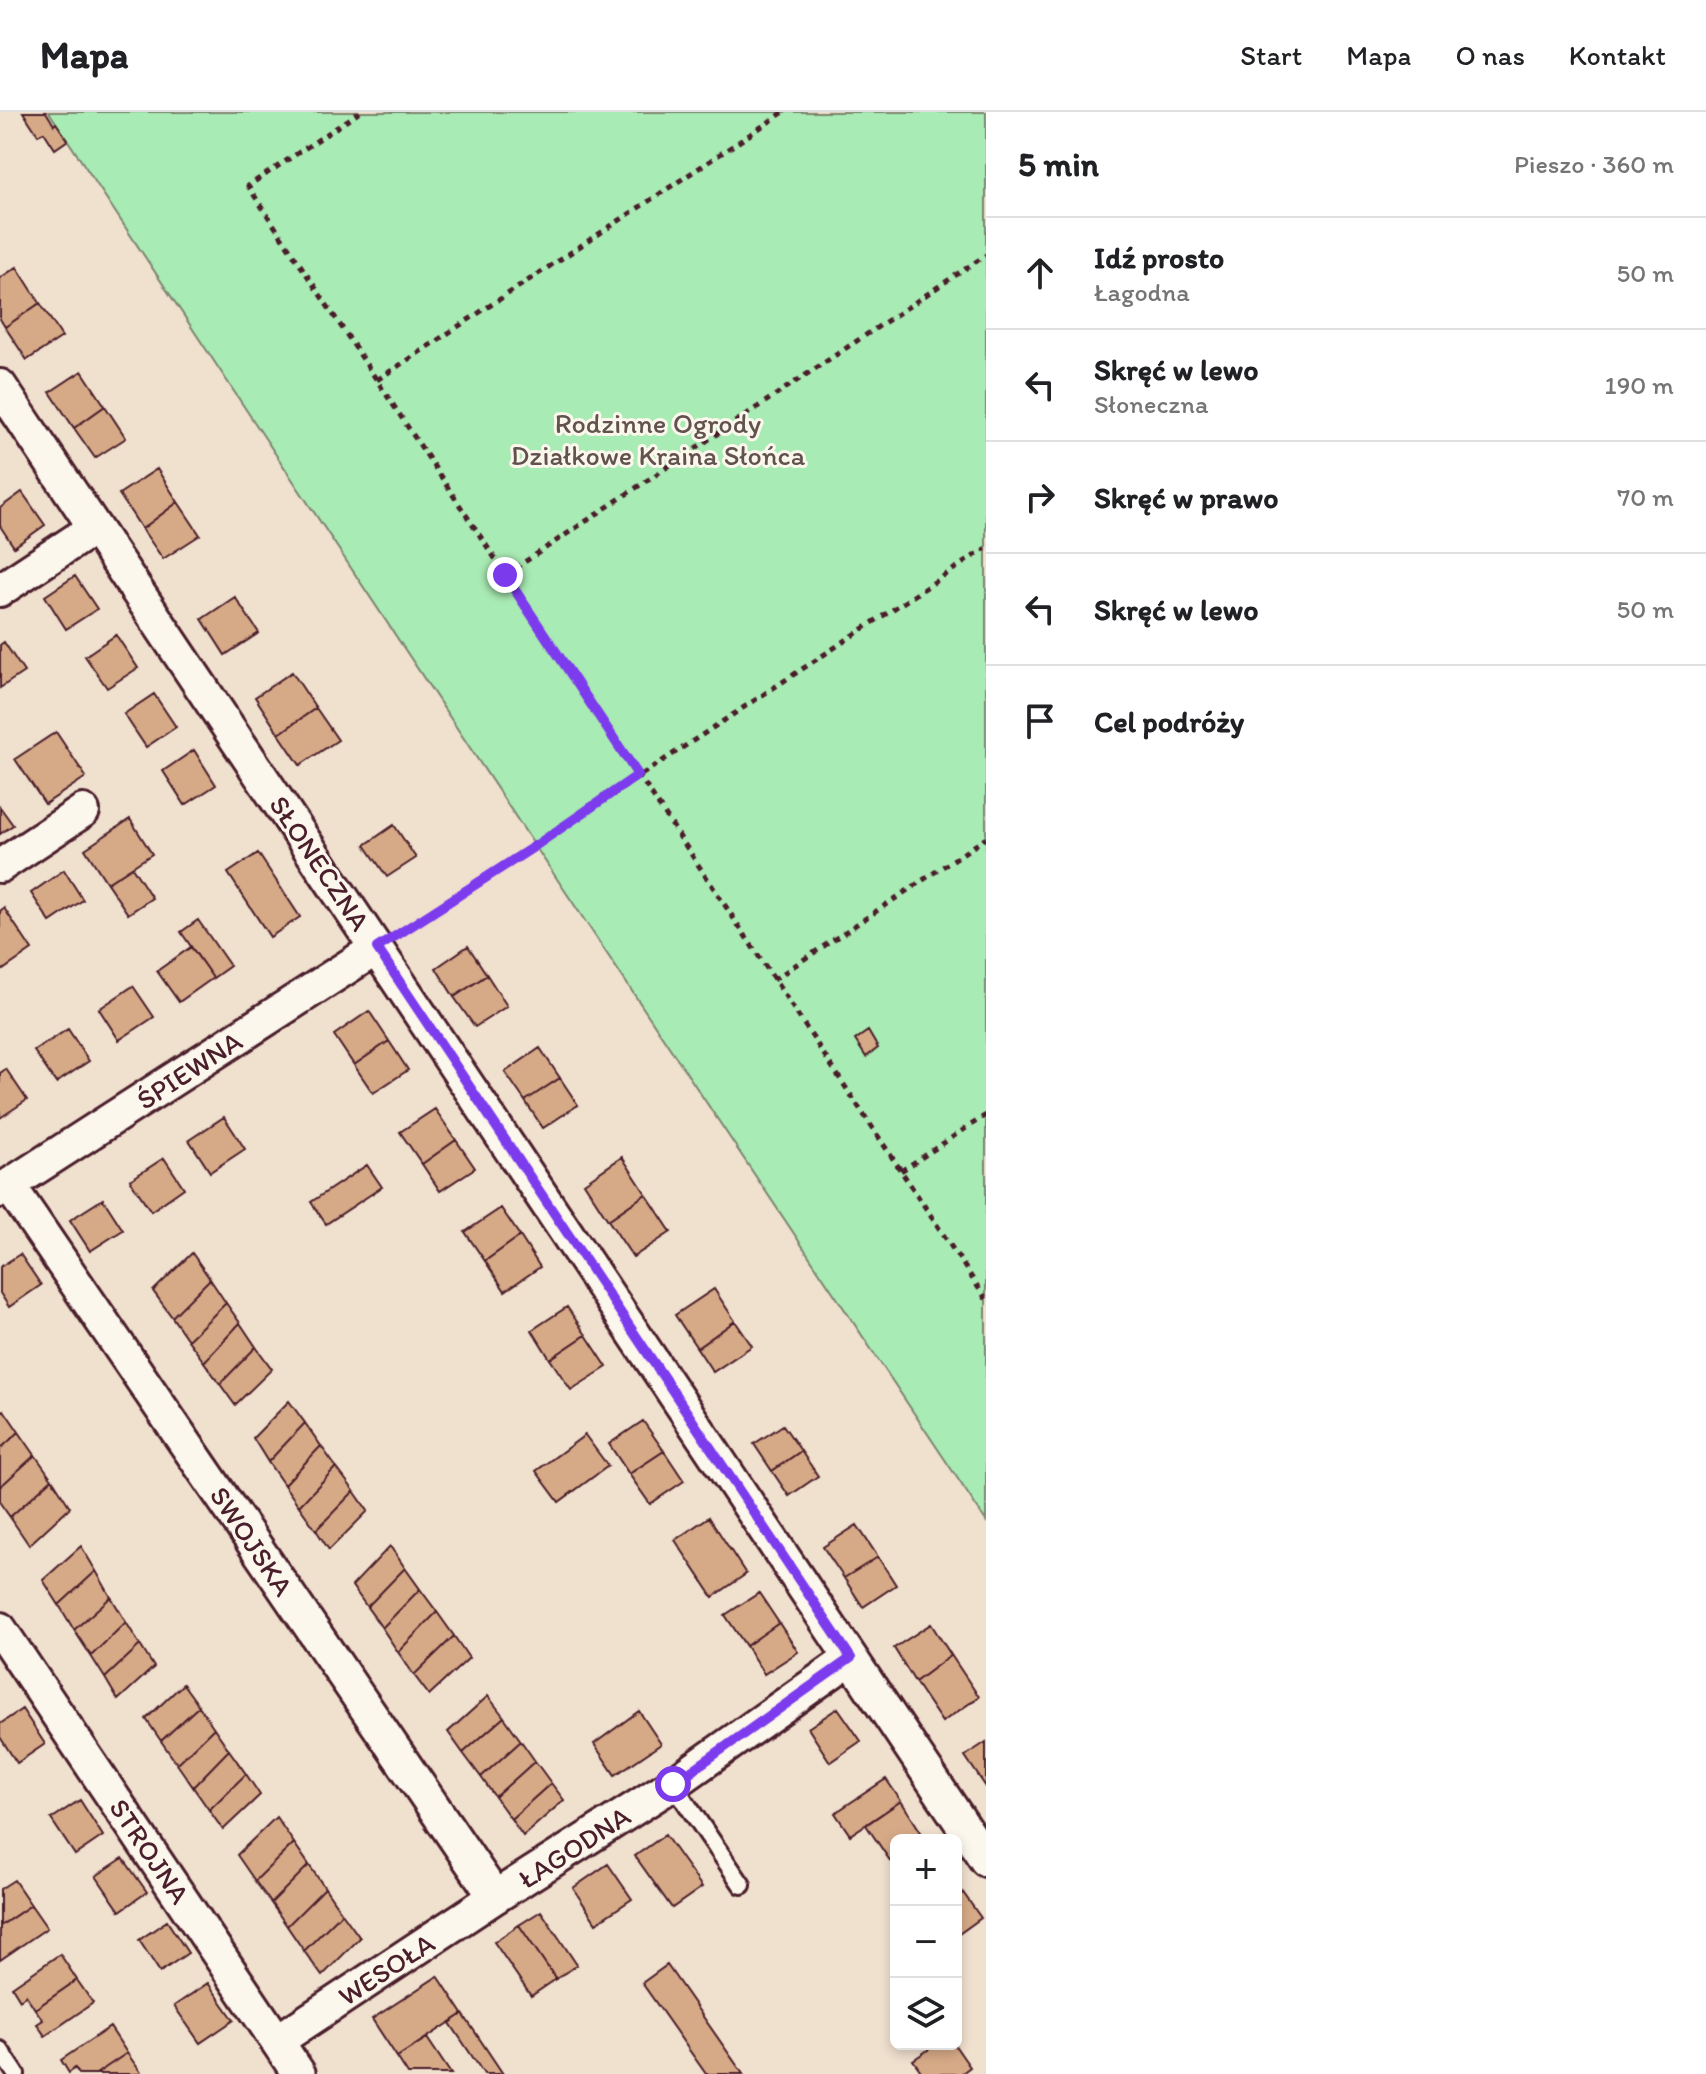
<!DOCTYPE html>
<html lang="pl">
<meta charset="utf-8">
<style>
:root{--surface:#fff;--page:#f2f2f2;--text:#202124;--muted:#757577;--line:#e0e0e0}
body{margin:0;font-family:Itim,sans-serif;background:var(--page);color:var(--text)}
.controls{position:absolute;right:24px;bottom:24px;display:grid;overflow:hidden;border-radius:12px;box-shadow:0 4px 12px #0003}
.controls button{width:72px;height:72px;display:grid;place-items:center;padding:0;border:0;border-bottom:2px solid var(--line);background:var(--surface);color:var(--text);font:40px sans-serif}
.stop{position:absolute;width:24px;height:24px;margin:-18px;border:6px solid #7c3aed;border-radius:50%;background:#fff}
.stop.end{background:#7c3aed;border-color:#fff;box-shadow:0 2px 8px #0008}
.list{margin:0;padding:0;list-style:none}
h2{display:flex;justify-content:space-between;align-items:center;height:104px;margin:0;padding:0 32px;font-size:34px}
h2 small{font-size:26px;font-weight:400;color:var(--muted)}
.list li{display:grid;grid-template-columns:52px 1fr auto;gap:24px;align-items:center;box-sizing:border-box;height:112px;padding:0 32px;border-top:2px solid var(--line)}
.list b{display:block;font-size:30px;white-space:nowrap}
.list p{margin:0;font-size:26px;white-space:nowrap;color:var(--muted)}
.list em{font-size:26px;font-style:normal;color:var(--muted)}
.icon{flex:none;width:44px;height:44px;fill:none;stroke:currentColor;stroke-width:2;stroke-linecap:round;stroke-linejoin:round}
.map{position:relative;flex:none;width:986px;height:1962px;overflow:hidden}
header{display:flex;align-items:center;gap:48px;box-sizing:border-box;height:112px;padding:0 40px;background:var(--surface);border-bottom:2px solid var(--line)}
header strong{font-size:38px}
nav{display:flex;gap:44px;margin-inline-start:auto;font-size:28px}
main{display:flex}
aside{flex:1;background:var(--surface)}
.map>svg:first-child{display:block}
</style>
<header>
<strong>Mapa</strong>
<nav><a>Start</a><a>Mapa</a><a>O nas</a><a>Kontakt</a></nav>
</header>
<main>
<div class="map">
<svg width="986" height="1962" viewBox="0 0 986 1962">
<rect width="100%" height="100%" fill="#f0e0ce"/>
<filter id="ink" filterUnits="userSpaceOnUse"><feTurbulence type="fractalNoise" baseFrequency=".0125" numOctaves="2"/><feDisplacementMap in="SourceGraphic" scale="16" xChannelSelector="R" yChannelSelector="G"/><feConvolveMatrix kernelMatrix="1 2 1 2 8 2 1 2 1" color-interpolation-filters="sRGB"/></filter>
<g filter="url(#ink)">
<!-- green -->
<path fill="#a9ebb4" stroke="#7a8570" stroke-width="2" d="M 49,0 L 986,0 L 986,1409 L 535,734 Z"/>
<!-- building -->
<path fill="#d6aa87" stroke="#4a1f2b" stroke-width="2" d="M 23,0 L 46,0 L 54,13 L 56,11 L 68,28 L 55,37 L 44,20 L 38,23 Z
M 17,155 L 40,191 L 5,215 L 0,207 L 0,166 Z
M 40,191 L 62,225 L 27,248 L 5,215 Z
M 82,259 L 105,294 L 74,316 L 50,280 Z
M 105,294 L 126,326 L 95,346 L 74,316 Z
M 157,357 L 178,390 L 142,417 L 119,382 Z
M 22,380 L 45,413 L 14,435 L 0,414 L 0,396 Z
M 178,390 L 200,423 L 163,447 L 142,417 Z
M 75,464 L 97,497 L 66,517 L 45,484 Z
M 235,485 L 259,521 L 225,543 L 202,507 Z
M 116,523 L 138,556 L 107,576 L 85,544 Z
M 4,530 L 24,560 L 0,576 L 0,533 Z
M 292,560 L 316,596 L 279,622 L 255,585 Z
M 154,582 L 176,615 L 146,635 L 124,602 Z
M 316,596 L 338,628 L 300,653 L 279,622 Z
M 56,620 L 86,665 L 45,692 L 15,647 Z
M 194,638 L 216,673 L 185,693 L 163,659 Z
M 0,695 L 13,713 L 0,722 Z
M 130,707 L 152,742 L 107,771 L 85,737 Z
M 394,713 L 416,746 L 387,765 L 365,733 Z
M 258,741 L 300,805 L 270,825 L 228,761 Z
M 132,755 L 152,786 L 128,802 L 107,771 Z
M 64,758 L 83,788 L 50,810 L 31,781 Z
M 4,796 L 32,838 L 0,860 L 0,799 Z
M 198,808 L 230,854 L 213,866 L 181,820 Z
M 468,834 L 487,863 L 454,885 L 436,856 Z
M 191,835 L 213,866 L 179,890 L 157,859 Z
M 487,863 L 507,894 L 475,915 L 454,885 Z
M 133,874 L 154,905 L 119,928 L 99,897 Z
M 369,899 L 389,929 L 354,953 L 334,923 Z
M 68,917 L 89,949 L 56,971 L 34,939 Z
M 868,919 L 878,936 L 866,945 L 855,928 Z
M 389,929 L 408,958 L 373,981 L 354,953 Z
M 540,936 L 560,966 L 525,989 L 505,960 Z
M 6,957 L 27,988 L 0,1006 L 0,961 Z
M 560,966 L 578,993 L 543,1016 L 525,989 Z
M 435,997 L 456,1028 L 422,1052 L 400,1020 Z
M 224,1005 L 245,1037 L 210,1060 L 189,1028 Z
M 456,1028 L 475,1056 L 440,1079 L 422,1052 Z
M 622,1045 L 646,1082 L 608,1108 L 584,1071 Z
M 164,1046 L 184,1076 L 151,1099 L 130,1068 Z
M 367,1053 L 382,1075 L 326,1112 L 311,1090 Z
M 646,1082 L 671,1120 L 633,1145 L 608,1108 Z
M 103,1087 L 123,1118 L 90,1139 L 70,1108 Z
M 501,1096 L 520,1124 L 485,1149 L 465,1120 Z
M 520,1124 L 540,1155 L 505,1179 L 485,1149 Z
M 192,1141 L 210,1167 L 172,1205 L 153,1179 Z
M 20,1142 L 41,1173 L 9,1195 L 0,1181 L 0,1155 Z
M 210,1167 L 226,1191 L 188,1228 L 172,1205 Z
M 714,1177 L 735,1209 L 697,1236 L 675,1203 Z
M 226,1191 L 240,1211 L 204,1250 L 188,1228 Z
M 567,1195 L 586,1223 L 550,1247 L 532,1218 Z
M 735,1209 L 752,1234 L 713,1260 L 697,1236 Z
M 240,1211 L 256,1235 L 220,1272 L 204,1250 Z
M 586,1223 L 607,1255 L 571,1278 L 550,1247 Z
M 256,1235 L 272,1257 L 235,1293 L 220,1272 Z
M 289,1289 L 305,1311 L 268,1350 L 253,1326 Z
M 4,1298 L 19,1320 L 0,1337 L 0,1301 Z
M 643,1309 L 664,1339 L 629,1362 L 609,1332 Z
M 305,1311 L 321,1334 L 284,1373 L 268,1350 Z
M 783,1313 L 801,1339 L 772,1359 L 754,1332 Z
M 19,1320 L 35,1343 L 0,1375 L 0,1337 Z
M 585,1323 L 608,1354 L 559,1390 L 536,1359 Z
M 321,1334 L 336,1355 L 299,1394 L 284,1373 Z
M 664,1339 L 684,1369 L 650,1392 L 629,1362 Z
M 801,1339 L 818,1364 L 789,1384 L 772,1359 Z
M 35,1343 L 52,1367 L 10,1405 L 0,1391 L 0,1375 Z
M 336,1355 L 354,1379 L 316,1418 L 299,1394 Z
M 52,1367 L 70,1395 L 29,1433 L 10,1405 Z
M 354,1379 L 368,1399 L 329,1438 L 316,1418 Z
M 709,1405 L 746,1462 L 713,1485 L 675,1428 Z
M 857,1413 L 878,1445 L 844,1466 L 823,1435 Z
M 81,1434 L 96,1459 L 59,1493 L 43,1468 Z
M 390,1434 L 405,1456 L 367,1495 L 352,1474 Z
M 878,1445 L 896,1473 L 863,1495 L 844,1466 Z
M 405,1456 L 420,1477 L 382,1516 L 367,1495 Z
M 96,1459 L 111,1485 L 74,1518 L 59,1493 Z
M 420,1477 L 437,1500 L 398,1540 L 382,1516 Z
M 759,1481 L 779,1511 L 746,1534 L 725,1503 Z
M 111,1485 L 126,1510 L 91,1544 L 74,1518 Z
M 437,1500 L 454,1524 L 414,1563 L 398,1540 Z
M 126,1510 L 140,1533 L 105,1566 L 91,1544 Z
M 779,1511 L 798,1540 L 764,1562 L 746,1534 Z
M 931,1512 L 951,1543 L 915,1570 L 894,1536 Z
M 454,1524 L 469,1546 L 429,1583 L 414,1563 Z
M 140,1533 L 154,1555 L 118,1588 L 105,1566 Z
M 951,1543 L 979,1585 L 942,1610 L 915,1570 Z
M 183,1572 L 199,1594 L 161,1629 L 146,1607 Z
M 488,1584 L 504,1605 L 463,1641 L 448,1620 Z
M 199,1594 L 214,1616 L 177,1652 L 161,1629 Z
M 838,1596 L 861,1629 L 830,1650 L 808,1616 Z
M 22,1597 L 45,1632 L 17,1651 L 0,1625 L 0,1612 Z
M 639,1599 L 661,1632 L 615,1663 L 594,1632 Z
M 504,1605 L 521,1629 L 481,1665 L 463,1641 Z
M 214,1616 L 229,1638 L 193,1675 L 177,1652 Z
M 521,1629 L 535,1649 L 495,1685 L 481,1665 Z
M 986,1630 L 986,1675 L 965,1644 Z
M 229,1638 L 246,1662 L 209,1698 L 193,1675 Z
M 535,1649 L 551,1671 L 511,1707 L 495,1685 Z
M 246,1662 L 260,1683 L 223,1718 L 209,1698 Z
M 886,1667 L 901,1689 L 850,1723 L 835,1701 Z
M 551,1671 L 564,1688 L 523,1724 L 511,1707 Z
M 80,1688 L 103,1724 L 75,1743 L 51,1707 Z
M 901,1689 L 926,1728 L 896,1728 L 896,1751 L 893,1753 L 866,1713 Z
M 276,1705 L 294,1731 L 255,1769 L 237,1743 Z
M 665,1723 L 702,1775 L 672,1796 L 635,1744 Z
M 294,1731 L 309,1753 L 271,1791 L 255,1769 Z
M 123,1746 L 147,1780 L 120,1799 L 96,1764 Z
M 608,1752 L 632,1787 L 596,1811 L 573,1776 Z
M 309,1753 L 325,1776 L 287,1814 L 271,1791 Z
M 14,1768 L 31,1793 L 0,1814 L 0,1777 Z
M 957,1772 L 981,1806 L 956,1824 L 956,1773 Z
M 325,1776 L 342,1801 L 304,1839 L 287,1814 Z
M 31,1793 L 47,1816 L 0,1848 L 0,1814 Z
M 541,1799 L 577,1853 L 556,1867 L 519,1813 Z
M 342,1801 L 360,1826 L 322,1864 L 304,1839 Z
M 167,1809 L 188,1841 L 160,1860 L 139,1828 Z
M 519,1813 L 556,1867 L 531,1884 L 494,1830 Z
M 60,1842 L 77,1868 L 35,1897 L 26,1883 L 20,1888 L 12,1875 Z
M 667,1853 L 743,1962 L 706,1962 L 642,1871 Z
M 438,1864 L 463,1902 L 397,1945 L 372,1907 Z
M 77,1868 L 93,1891 L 45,1924 L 37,1912 L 43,1908 L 35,1897 Z
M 208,1871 L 234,1908 L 200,1931 L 174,1894 Z
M 463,1902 L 503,1962 L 484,1962 L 450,1911 Z
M 110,1915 L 127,1941 L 96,1962 L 79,1962 L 75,1956 L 69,1961 L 61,1948 Z
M 427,1926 L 451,1962 L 408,1962 L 397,1945 Z
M 937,1932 L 954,1932 L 970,1955 L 961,1962 L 923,1962 L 913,1948 Z
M 127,1941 L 142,1962 L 96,1962 Z"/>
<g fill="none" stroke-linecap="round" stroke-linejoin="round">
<!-- service casing -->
<g stroke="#4a1f2b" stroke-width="22">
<path id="service" d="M 673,1672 L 742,1773
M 0,1938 L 16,1962"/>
</g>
<!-- minor casing -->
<g stroke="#4a1f2b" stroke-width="38">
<path id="minor" d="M 0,274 L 986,1748
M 0,478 L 94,416
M 0,754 L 83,699
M 9,1073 L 495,1785
M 0,1079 L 377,836
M 0,1517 L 299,1962
M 277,1929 L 495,1785 L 673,1672 L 851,1546"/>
</g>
<!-- path -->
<path stroke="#4a1f2b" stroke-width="5" stroke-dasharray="6 6" stroke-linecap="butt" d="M 360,0 L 248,74 L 986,1187
M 377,268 L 784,0
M 505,463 L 986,143
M 401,821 L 986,436
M 773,868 L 986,726
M 901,1059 L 986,1003"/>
<!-- service -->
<use href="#service" stroke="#fbf7ec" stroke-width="16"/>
<!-- minor -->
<use href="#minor" stroke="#fbf7ec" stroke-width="32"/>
</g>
</g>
<g fill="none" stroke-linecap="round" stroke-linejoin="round" filter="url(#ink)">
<!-- route -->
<path stroke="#7c3aed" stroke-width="10" d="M 505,463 L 638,663 L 535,734 L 377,836 L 851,1546 L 673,1672"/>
</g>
<g text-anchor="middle" stroke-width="6" stroke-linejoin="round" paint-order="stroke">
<!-- park labels -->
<g font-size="28" fill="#62524d" stroke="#fbf7ec">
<text x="658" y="321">Rodzinne Ogrody<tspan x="658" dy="32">Działkowe Kraina Słońca</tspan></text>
</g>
<!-- street labels -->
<g font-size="28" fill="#4a1f2b" stroke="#fbf7ec">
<text transform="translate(320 751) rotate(56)" y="10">SŁONECZNA</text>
<text transform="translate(189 958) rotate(-33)" y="10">ŚPIEWNA</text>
<text transform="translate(252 1429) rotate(56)" y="10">SWOJSKA</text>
<text transform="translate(574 1735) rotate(-33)" y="10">ŁAGODNA</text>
<text transform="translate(150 1739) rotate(56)" y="10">STROJNA</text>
<text transform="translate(386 1857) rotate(-33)" y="10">WESOŁA</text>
</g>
</g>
</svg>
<div class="controls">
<button>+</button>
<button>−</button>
<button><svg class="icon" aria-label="layers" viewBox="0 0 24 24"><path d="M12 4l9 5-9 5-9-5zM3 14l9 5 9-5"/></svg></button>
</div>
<div class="stop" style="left:673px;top:1672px"></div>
<div class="stop end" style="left:505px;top:463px"></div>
</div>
<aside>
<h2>5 min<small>Pieszo · 360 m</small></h2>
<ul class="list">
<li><svg class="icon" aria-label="ahead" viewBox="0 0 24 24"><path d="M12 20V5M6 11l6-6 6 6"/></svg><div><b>Idź prosto</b><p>Łagodna</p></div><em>50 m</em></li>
<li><svg class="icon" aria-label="left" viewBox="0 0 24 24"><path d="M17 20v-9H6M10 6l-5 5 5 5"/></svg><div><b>Skręć w lewo</b><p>Słoneczna</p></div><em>190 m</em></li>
<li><svg class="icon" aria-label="right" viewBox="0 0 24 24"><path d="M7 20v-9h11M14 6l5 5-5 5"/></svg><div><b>Skręć w prawo</b></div><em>70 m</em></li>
<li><svg class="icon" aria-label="left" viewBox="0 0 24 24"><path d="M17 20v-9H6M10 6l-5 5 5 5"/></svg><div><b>Skręć w lewo</b></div><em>50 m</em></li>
<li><svg class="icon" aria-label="arrive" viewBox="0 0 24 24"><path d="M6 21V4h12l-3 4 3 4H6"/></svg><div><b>Cel podróży</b></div></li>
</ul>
</aside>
</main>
